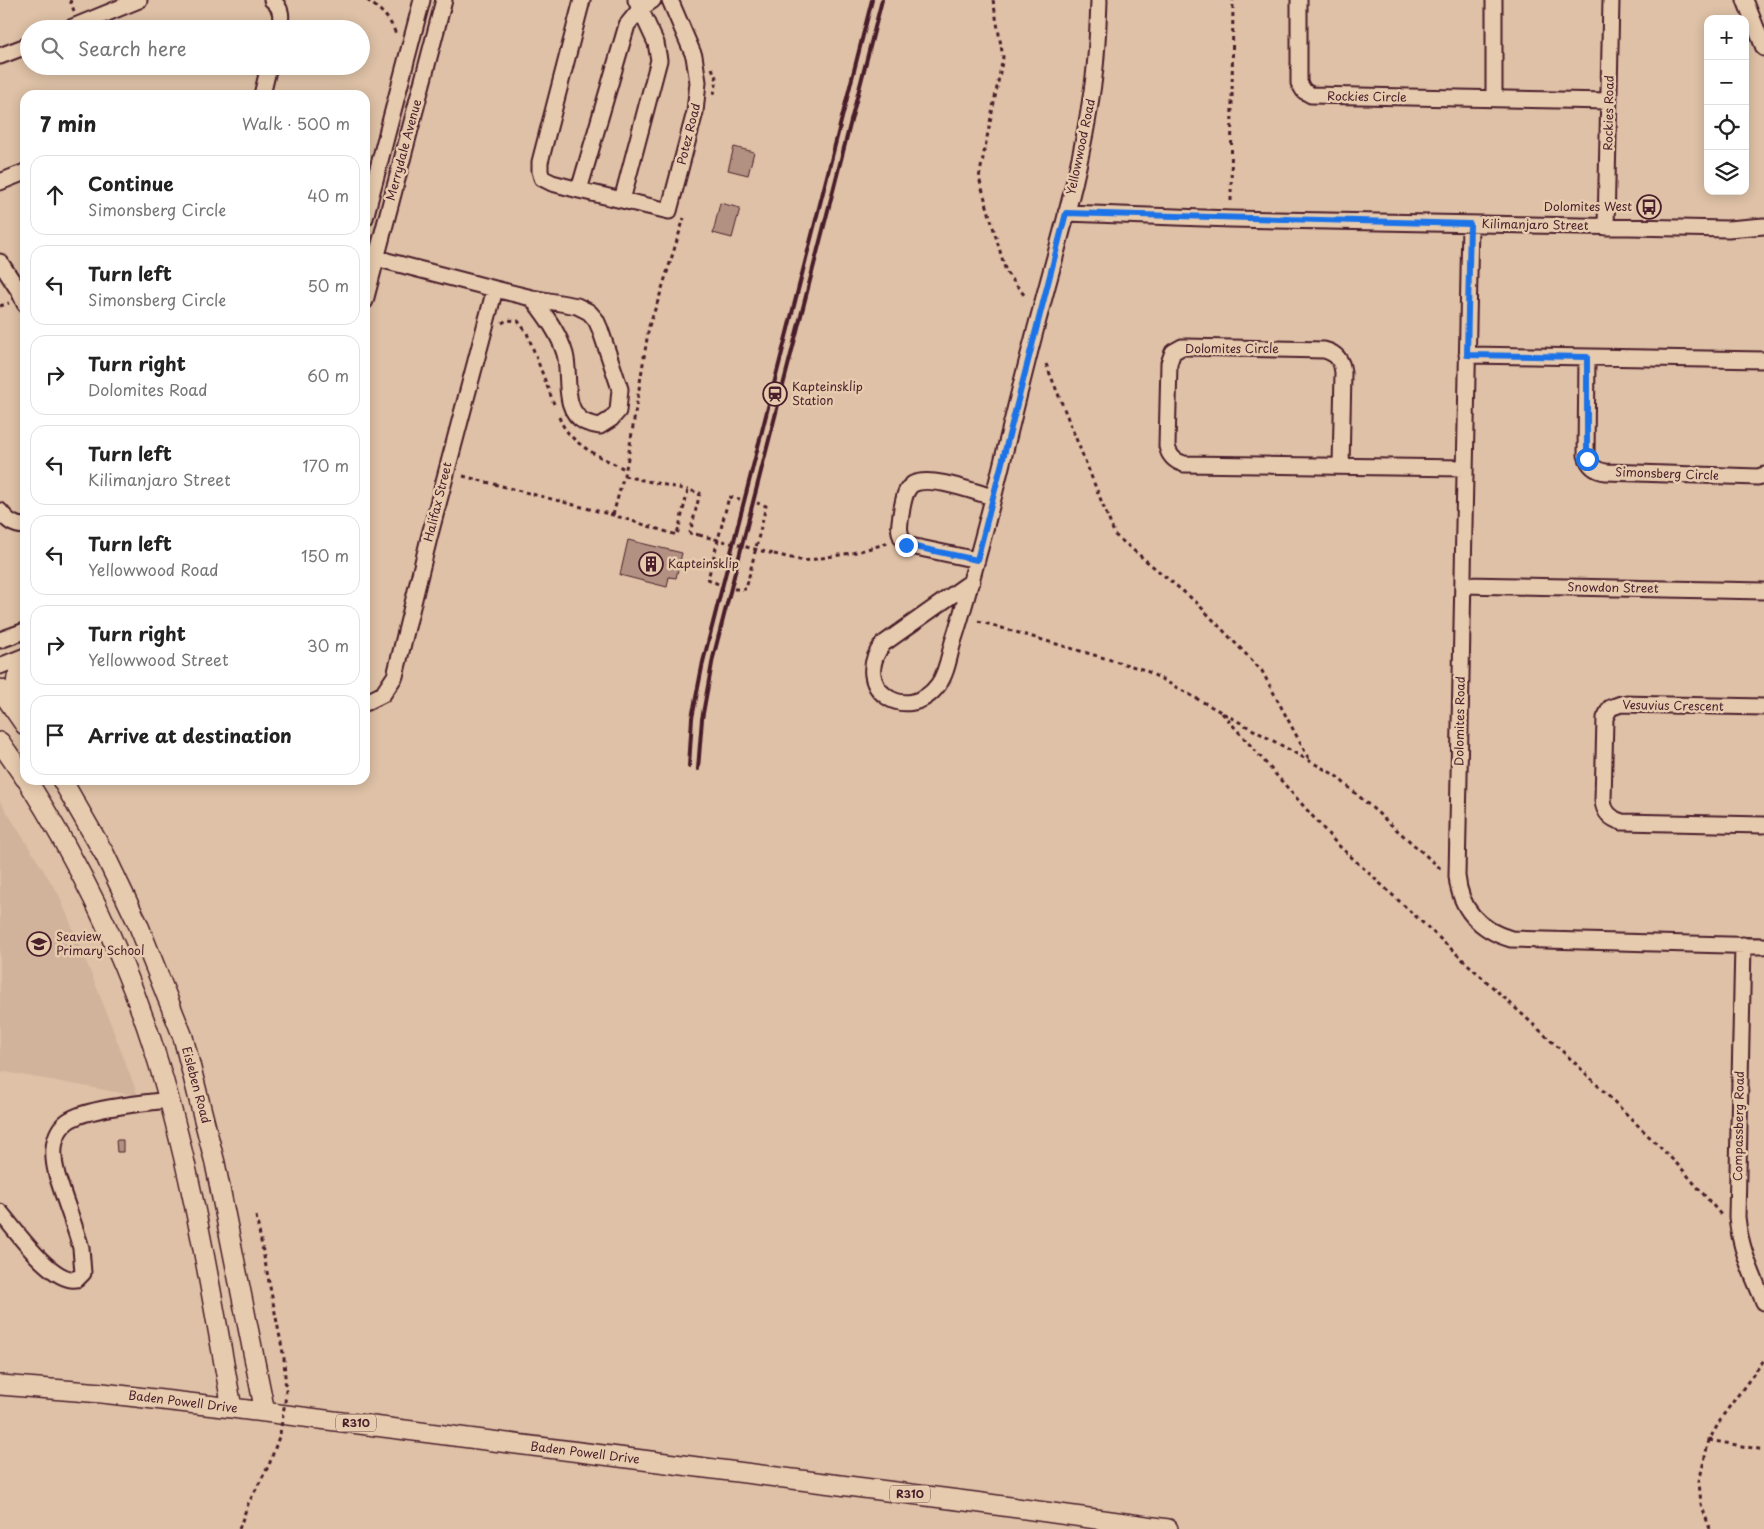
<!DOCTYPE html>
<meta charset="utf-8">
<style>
:root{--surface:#fff;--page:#f2f2f2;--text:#222;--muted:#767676;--line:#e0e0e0}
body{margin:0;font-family:"Playpen Sans",sans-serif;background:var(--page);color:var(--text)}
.controls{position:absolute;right:15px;top:15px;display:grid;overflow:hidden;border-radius:10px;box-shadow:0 2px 12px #0003}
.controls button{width:45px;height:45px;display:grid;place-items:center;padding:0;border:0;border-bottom:1px solid var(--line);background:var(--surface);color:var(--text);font:25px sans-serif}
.stop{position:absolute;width:15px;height:15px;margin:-11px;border:4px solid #1a73e8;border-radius:50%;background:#fff}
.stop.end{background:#1a73e8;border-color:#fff;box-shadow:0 1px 5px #0008}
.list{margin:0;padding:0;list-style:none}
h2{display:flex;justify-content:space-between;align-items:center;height:65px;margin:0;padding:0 20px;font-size:21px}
h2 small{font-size:16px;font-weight:400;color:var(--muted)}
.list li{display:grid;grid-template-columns:32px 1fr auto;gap:15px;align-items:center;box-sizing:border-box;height:80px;margin:0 10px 10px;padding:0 10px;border:1px solid var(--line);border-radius:15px}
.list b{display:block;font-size:19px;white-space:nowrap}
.list p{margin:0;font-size:16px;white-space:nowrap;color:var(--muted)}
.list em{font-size:16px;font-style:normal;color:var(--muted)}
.icon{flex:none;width:28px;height:28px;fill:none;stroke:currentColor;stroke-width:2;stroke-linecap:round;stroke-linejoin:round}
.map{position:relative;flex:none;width:1764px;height:1529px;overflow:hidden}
.search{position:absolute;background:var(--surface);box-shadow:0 2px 12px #0003;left:20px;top:20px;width:350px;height:55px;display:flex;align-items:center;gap:12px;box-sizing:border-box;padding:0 18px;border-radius:28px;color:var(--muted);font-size:19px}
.panel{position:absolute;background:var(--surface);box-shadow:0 2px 12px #0003;left:20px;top:90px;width:350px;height:695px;border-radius:15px}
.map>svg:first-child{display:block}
</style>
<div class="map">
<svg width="1764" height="1529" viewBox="0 0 1764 1529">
<rect width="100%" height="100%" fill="#dec1a6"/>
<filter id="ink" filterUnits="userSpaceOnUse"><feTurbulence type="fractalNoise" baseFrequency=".02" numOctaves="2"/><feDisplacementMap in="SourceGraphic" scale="10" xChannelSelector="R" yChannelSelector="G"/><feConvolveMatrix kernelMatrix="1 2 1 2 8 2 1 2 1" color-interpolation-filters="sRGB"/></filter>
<g filter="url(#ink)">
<!-- built -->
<path fill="#d1b39b" d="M 0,801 L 59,895 L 99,993 L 138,1096 L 0,1071 Z"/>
<!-- building -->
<path fill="#b29182" stroke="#4a1f2b" d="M 734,147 L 754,152 L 748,175 L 728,170 Z
M 720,203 L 740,208 L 732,238 L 713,233 Z
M 628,540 L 682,553 L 676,578 L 669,577 L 667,587 L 620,575 Z
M 116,1140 L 123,1140 L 123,1152 L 117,1152 Z"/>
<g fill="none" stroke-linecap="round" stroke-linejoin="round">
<!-- minor casing -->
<g stroke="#4a1f2b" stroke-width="19">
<path id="minor" d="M 272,0 C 282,8 282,17 279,29
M 582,0 L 540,162 L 540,171 L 542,178 L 552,183 L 579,190 L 669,211 L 695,112 L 698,82 L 694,56 L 670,0
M 1299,0 L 1299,83 L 1304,91 L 1311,95 L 1609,101
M 1745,0 L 1764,48
M 68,29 L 139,0
M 0,56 L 29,45
M 262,95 L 269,66
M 1494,99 L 1494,0
M 0,182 L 25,172
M 579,190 L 627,25 L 640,9 L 653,0
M 622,200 L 659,60 L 656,43 L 636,0
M 1066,213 L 1231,219 L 1728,229 L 1764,226
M 365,218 L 422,0
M 1470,224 L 1457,876 C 1460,908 1479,930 1511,939 L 1764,946
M 1606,227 L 1611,0
M 365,252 L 387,261 L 495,289 L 532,298 L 577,306 L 589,312 L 596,320 L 600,329 L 620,389 L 618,411 L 611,419 L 600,426 C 595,425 589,424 585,422 C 561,410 571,375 565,354 C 559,333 545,315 532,298
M 0,262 L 19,291 L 25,304
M 365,301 L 444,0
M 1467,355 L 1764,360
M 1587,357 L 1586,455 C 1589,466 1596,471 1606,472 L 1758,477 L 1764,475
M 1341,466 L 1343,373 C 1342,360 1336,353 1324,350 L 1186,347 L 1182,347 L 1173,352 L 1169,363 L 1167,446 C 1169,456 1174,461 1184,464 L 1465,468
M 0,511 C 7,520 13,526 25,526
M 977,560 L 906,545 C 896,531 900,524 902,508 C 904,499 905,489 913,484 C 931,475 974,492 993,497
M 972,581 L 883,644 C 849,687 907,727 938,685 C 947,673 949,656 953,642 C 966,601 977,560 988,518 C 1006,449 1022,378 1041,309 C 1060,237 1082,165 1092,91 C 1097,61 1098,30 1099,0
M 1463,585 L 1764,591
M 0,640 L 25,631
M 0,666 L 25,656
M 365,703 L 383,694 L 395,676 L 429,538 L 495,289
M 1764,707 L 1621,704 L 1610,708 L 1605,718 L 1603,801 C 1604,812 1611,819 1622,822 L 1764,825
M 1743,945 L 1737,1217 C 1740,1248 1752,1274 1764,1302
M 0,1212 C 15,1229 52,1284 77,1279 L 83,1273 L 81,1248 C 74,1223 64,1199 57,1175 C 52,1157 51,1133 68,1121 C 87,1108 144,1103 169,1100"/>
</g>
<!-- major casing -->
<g stroke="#4a1f2b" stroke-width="22">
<path id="major" d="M 0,689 L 25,725
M 13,708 L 17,677 L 25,665
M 0,742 L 25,778
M 27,780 C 79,863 123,952 153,1046 C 191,1163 210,1287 232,1408
M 62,780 L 105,855 L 138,924 L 183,1037 L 215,1163 L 265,1412
M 0,1385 L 102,1393 L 232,1408 L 974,1502 L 1168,1529"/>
</g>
<!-- path -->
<path stroke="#4a1f2b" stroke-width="3" stroke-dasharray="4 4" stroke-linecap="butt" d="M 70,0 L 74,11
M 367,0 C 381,10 391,19 396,35
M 993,0 L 1003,57 L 979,178 L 1006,272 L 1025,296
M 712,68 L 717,80 L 713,98
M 1231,201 L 1233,0
M 0,306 L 9,303
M 502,323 L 507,320 L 518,321 L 527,333 L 554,404
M 1046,364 L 1115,535 L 1196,602 L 1262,671 L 1310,761
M 559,417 C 569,445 601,457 625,469
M 463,476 L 613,515 L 677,535 L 688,490 L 700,493 L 690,533 L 699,535
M 624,476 L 688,490
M 613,515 L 627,464 L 649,326 L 659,298 L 684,218
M 774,554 L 804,561 L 857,552 L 888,543
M 718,584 L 708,579 L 729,497 L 740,499
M 734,589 L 746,589 L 766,506 L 757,503
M 978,621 L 1145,670 L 1335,775 L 1440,868 L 1443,868
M 1222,713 L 1336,843 L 1573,1061 L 1682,1169 L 1722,1216
M 256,1216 L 284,1358 L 286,1395
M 1709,1440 L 1764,1450
M 239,1529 L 248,1504 L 269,1465 L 280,1434
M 1710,1529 L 1701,1504 L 1699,1482 L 1709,1440 L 1724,1414 L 1764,1360"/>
<!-- minor -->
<use href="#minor" stroke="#e7cbae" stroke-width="15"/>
<!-- major -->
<use href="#major" stroke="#e7cbae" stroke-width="19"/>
<!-- rail -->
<path stroke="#4a1f2b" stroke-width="4" d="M 689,766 L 692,718 L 703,662 L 872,0
M 698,769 L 702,719 L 713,658 L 882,0"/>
<!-- path-bridge -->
<path stroke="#4a1f2b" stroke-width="3" stroke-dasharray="4 4" stroke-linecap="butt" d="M 699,535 L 774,554
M 280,1434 L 286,1395"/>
</g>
</g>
<g fill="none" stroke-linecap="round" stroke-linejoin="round" filter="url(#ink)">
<!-- route -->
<path stroke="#1a73e8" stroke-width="6" d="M 906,545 L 977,560 L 1066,213 L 1470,224 L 1467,355 L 1587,357 L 1587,459"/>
</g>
<!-- icons -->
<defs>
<g id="bus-ring" transform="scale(1.25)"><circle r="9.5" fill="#e7cbae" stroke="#4a1f2b" stroke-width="1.5"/><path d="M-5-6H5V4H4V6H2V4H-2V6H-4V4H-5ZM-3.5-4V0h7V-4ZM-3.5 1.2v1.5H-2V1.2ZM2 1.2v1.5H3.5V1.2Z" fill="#4a1f2b"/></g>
<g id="station-ring" transform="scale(1.25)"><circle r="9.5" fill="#e7cbae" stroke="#4a1f2b" stroke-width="1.5"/><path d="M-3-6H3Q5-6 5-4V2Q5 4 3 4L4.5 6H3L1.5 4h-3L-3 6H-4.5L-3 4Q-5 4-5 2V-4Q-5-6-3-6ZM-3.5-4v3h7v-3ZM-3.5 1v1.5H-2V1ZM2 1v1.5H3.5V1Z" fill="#4a1f2b"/></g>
<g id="building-ring" transform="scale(1.25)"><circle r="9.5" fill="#e7cbae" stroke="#4a1f2b" stroke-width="1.5"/><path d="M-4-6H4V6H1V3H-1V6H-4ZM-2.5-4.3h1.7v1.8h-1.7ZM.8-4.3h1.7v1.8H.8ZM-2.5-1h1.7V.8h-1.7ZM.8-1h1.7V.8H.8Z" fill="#4a1f2b"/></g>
<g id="school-ring" transform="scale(1.25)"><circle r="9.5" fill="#e7cbae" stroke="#4a1f2b" stroke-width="1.5"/><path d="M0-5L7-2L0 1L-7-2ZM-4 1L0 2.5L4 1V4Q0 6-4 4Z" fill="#4a1f2b"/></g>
</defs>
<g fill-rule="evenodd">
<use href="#bus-ring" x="1649" y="207"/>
<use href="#station-ring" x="775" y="394"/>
<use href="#building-ring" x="651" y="564"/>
<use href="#school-ring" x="39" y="944"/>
</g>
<g text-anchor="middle" stroke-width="5" stroke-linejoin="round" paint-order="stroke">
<!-- shield labels -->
<g fill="#e7cbae" stroke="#795352" stroke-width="1">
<rect x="336" y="1414.5" width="40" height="17" rx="4"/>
<rect x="890" y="1485.5" width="40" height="17" rx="4"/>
</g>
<g font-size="11" font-weight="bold" fill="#4a1f2b">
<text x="356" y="1427">R310</text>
<text x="910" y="1498">R310</text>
</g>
<!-- street labels -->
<g font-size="12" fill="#4a1f2b" stroke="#e7cbae">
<text transform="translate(1367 97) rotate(1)" y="4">Rockies Circle</text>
<text transform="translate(1609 113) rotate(-89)" y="4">Rockies Road</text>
<text transform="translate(689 134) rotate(-76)" y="4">Potez Road</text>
<text transform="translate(1081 147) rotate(-78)" y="4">Yellowwood Road</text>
<text transform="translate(404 150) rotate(-75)" y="4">Merrydale Avenue</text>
<text transform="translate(1535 225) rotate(1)" y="4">Kilimanjaro Street</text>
<text x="1232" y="353">Dolomites Circle</text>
<text transform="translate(1667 474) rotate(2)" y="4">Simonsberg Circle</text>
<text transform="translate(438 502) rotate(-76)" y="4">Halifax Street</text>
<text transform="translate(1613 588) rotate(1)" y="4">Snowdon Street</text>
<text transform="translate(1673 706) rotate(1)" y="4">Vesuvius Crescent</text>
<text transform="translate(1460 721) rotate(-89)" y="4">Dolomites Road</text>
<text transform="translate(196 1085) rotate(75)" y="4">Eisleben Road</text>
<text transform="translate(1739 1126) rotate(-89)" y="4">Compassberg Road</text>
<text transform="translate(183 1402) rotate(7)" y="4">Baden Powell Drive</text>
<text transform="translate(585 1453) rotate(7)" y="4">Baden Powell Drive</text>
</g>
<!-- poi labels -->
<g font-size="12" fill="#4a1f2b" stroke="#e7cbae" text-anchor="start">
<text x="1632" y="211" text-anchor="end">Dolomites West</text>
<text x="792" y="391">Kapteinsklip<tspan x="792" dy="14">Station</tspan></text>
<text x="668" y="568">Kapteinsklip</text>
<text x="56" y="941">Seaview<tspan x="56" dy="14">Primary School</tspan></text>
</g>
</g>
</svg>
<div class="controls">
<button>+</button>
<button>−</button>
<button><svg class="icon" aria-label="locate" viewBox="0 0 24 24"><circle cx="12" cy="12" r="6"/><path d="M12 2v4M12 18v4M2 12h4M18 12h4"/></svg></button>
<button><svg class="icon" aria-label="layers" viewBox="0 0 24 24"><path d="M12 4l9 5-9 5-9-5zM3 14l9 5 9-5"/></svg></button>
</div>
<div class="stop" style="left:1587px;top:459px"></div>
<div class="stop end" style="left:906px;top:545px"></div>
<div class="search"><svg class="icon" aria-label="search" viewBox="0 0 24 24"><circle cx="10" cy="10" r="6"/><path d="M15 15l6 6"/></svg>Search here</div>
<section class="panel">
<h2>7 min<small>Walk · 500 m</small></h2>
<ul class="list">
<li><svg class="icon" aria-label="ahead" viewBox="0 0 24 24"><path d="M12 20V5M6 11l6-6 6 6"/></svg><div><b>Continue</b><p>Simonsberg Circle</p></div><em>40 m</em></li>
<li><svg class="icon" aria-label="left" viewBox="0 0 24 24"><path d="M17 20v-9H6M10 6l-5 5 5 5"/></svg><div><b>Turn left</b><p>Simonsberg Circle</p></div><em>50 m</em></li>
<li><svg class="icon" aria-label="right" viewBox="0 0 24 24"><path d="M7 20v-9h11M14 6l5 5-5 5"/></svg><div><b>Turn right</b><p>Dolomites Road</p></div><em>60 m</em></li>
<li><svg class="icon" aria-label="left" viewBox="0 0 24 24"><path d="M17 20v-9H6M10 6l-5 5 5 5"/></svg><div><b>Turn left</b><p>Kilimanjaro Street</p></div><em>170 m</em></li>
<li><svg class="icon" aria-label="left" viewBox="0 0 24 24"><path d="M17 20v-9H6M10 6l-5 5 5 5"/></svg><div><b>Turn left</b><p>Yellowwood Road</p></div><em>150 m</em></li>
<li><svg class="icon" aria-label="right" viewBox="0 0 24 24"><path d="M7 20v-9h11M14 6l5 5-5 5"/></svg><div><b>Turn right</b><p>Yellowwood Street</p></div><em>30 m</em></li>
<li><svg class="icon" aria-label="arrive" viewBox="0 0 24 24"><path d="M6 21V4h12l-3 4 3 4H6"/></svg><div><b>Arrive at destination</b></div></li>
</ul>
</section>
</div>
